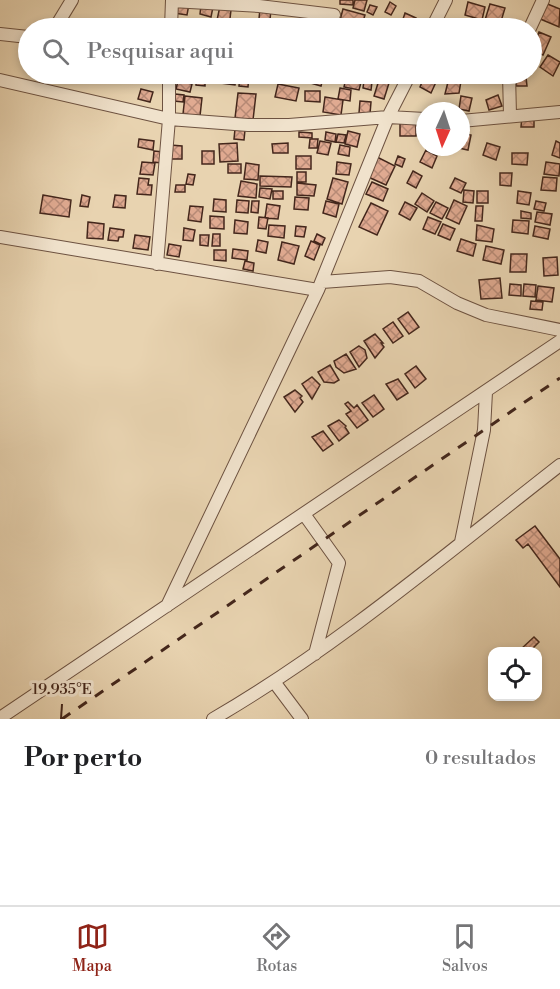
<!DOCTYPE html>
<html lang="pt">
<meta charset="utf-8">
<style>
:root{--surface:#fff;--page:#f6f6f6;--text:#202124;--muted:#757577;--line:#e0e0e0;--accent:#8f2418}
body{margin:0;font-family:"Libre Bodoni",serif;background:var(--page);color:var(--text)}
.controls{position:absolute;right:18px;bottom:18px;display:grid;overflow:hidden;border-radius:12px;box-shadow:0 3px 9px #0003}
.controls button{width:54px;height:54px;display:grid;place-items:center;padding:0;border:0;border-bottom:2px solid var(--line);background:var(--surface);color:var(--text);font:30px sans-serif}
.compass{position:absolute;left:416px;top:102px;width:54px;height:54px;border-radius:50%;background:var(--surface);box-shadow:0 3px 9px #0003;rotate:183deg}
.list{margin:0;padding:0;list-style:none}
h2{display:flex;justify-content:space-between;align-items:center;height:78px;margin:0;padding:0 24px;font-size:26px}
h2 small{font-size:20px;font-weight:400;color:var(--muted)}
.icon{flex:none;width:33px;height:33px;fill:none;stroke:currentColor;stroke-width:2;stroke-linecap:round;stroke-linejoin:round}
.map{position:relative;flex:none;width:560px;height:719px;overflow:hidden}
.search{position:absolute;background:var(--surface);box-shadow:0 3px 9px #0003;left:18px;right:18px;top:18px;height:66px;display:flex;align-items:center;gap:15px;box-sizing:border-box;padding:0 21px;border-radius:33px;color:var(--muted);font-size:22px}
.sheet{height:186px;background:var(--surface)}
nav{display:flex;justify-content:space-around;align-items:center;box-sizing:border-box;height:84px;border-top:2px solid var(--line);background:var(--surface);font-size:16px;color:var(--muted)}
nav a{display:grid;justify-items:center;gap:3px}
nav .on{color:var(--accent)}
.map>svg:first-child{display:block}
</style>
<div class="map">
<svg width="560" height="719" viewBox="0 0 560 719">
<defs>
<pattern id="building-cross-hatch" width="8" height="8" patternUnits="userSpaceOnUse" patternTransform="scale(1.5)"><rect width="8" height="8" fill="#e0aa91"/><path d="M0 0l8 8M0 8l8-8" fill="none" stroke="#b78a76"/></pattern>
</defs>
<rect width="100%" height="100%" fill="#e8d3b0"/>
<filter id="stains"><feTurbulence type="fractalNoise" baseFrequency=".00333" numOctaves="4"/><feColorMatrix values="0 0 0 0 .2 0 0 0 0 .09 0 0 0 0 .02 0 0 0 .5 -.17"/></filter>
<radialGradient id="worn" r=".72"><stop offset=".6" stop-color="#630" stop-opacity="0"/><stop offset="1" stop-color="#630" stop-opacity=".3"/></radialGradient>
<!-- building -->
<path fill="url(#building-cross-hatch)" stroke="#44271c" stroke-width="1.5" d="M 340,0 L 353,0 L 353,5 L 340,4 Z
M 355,0 L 367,0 L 364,11 L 353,8 Z
M 390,2 L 396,6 L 391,15 L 385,12 Z
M 468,2 L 485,7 L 482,20 L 465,15 Z
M 175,3 L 189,4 L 187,15 L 174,13 Z
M 545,3 L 560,9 L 559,27 L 538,18 Z
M 490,4 L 505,8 L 499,28 L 484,23 Z
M 201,5 L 213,7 L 211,17 L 200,14 Z
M 370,5 L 377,7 L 373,15 L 367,12 Z
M 220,6 L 231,10 L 229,27 L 216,25 Z
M 260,8 L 271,9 L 270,20 L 259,19 Z
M 343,9 L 365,15 L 361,28 L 339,24 Z
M 405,13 L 416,18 L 413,26 L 402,22 Z
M 505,19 L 516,23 L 515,28 L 503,24 Z
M 383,20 L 396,23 L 395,28 L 381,28 Z
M 462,20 L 472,22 L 471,28 L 461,28 Z
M 263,21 L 275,22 L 275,28 L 262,28 Z
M 539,32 L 551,37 L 543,55 L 532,50 Z
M 548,55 L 560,62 L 553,76 L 540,67 Z
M 223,74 L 237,74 L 235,85 L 221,83 Z
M 240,74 L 249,74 L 248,87 L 239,86 Z
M 309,74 L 324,74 L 321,86 L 307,82 Z
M 347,74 L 363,75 L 359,90 L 344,87 Z
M 425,75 L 437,80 L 431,93 L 420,87 Z
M 196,77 L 205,78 L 205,86 L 196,85 Z
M 526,77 L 527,86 L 516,86 L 516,78 Z
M 449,78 L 461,81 L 459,93 L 445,94 Z
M 379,80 L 389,83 L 384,99 L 374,96 Z
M 178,81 L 192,84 L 190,92 L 176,89 Z
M 364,81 L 372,82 L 371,90 L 363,88 Z
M 278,84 L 299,88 L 296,101 L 275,97 Z
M 340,88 L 351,90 L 350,101 L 338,99 Z
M 141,89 L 153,92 L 150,102 L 138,99 Z
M 305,91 L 320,91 L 320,102 L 305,101 Z
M 238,93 L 256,94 L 253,120 L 235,118 Z
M 175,94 L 184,95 L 183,102 L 174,101 Z
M 498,95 L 502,106 L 489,110 L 486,100 Z
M 185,96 L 202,98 L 200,116 L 183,114 Z
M 461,96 L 472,98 L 469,111 L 459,109 Z
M 325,97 L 343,100 L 341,115 L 323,112 Z
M 360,101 L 371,102 L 370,114 L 359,113 Z
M 522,116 L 534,116 L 534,127 L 521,127 Z
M 400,123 L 416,123 L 416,136 L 400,136 Z
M 235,129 L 245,130 L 244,140 L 234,139 Z
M 348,131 L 360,134 L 357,147 L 345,144 Z
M 299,132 L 312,133 L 312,138 L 299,137 Z
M 326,132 L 336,134 L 335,142 L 325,140 Z
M 461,133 L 471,135 L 468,150 L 454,147 L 461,147 Z
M 338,134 L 346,135 L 344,143 L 336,142 Z
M 139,139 L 154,141 L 153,150 L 138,147 Z
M 310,139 L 318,139 L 317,148 L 309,148 Z
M 320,141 L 331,143 L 328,155 L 317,153 Z
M 556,141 L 560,143 L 560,158 L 552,155 Z
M 237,143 L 238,161 L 220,162 L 219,144 Z
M 288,143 L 288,153 L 273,153 L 272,144 Z
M 487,143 L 500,147 L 496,160 L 483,155 Z
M 170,145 L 182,146 L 182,159 L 169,159 Z
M 340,145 L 350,147 L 349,156 L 338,154 Z
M 426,150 L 437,156 L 432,168 L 420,162 Z
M 154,151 L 163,152 L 162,163 L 153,162 Z
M 202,151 L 214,151 L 214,164 L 202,164 Z
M 512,153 L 528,153 L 527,165 L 512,164 Z
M 296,156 L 311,156 L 311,169 L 296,169 Z
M 375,156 L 395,166 L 386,185 L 366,176 Z
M 398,156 L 405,159 L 402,167 L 395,164 Z
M 142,162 L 155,163 L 153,175 L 140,174 Z
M 337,162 L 351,164 L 349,175 L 336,174 Z
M 546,162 L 560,164 L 559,176 L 544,174 Z
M 246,163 L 259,165 L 258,180 L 244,179 Z
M 228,164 L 241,164 L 241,173 L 228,173 Z
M 413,171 L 422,176 L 416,188 L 407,183 Z
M 297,172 L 306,172 L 306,182 L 297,182 Z
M 500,173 L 512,173 L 511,186 L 500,185 Z
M 188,174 L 195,175 L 193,185 L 186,184 Z
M 260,176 L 292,177 L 291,187 L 260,186 Z
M 543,177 L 557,178 L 556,191 L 541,190 Z
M 139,178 L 149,179 L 148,185 L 152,185 L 151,195 L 137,194 Z
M 333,178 L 348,182 L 342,204 L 327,199 Z
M 455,178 L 466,183 L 461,193 L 450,188 Z
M 241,181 L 257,184 L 256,198 L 238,196 Z
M 372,182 L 388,189 L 383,201 L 366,194 Z
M 297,183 L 316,185 L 314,196 L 297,195 Z
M 176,185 L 185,185 L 185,192 L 175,192 Z
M 260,188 L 272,189 L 270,199 L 259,197 Z
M 464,190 L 474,191 L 473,203 L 463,202 Z
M 273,191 L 283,191 L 283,199 L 273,199 Z
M 477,191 L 488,191 L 488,203 L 477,203 Z
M 518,191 L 531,193 L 529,205 L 517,203 Z
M 422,193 L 434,201 L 427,212 L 415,204 Z
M 43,195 L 71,200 L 69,217 L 40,213 Z
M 82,195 L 90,197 L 88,207 L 80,206 Z
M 115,195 L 126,196 L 125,208 L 113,207 Z
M 295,197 L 309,198 L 308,210 L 294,209 Z
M 214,199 L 226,200 L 226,212 L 213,211 Z
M 237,200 L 249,201 L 248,213 L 236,212 Z
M 454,200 L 467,206 L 459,224 L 446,218 Z
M 252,201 L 259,201 L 258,213 L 251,212 Z
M 326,201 L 339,204 L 336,217 L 323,213 Z
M 536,201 L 546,203 L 544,211 L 534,209 Z
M 405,202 L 417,208 L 410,220 L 399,214 Z
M 436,202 L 448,208 L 442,219 L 430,213 Z
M 371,203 L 388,211 L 377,235 L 359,227 Z
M 267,204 L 280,206 L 278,219 L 265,218 Z
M 190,206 L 203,207 L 201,222 L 188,220 Z
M 476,206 L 483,206 L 482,221 L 475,221 Z
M 521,211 L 531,213 L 531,219 L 521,218 Z
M 537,212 L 552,214 L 550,225 L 535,222 Z
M 210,216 L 224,217 L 224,229 L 210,228 Z
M 259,217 L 268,218 L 266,229 L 258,228 Z
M 428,217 L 441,222 L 435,234 L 423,229 Z
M 235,220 L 248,222 L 247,234 L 234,233 Z
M 513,220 L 529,221 L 528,234 L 512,232 Z
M 88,222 L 104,224 L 103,239 L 87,238 Z
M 443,224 L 455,229 L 450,240 L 438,235 Z
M 269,225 L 285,226 L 284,238 L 268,236 Z
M 477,225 L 494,229 L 492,242 L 476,240 Z
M 296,226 L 306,227 L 304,237 L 295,236 Z
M 535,226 L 550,229 L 548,239 L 533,236 Z
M 110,228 L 124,230 L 123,237 L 119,237 L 118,241 L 108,240 Z
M 184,228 L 195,230 L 193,241 L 183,240 Z
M 213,234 L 220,234 L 220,246 L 212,246 Z
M 317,234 L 325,238 L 322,245 L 314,241 Z
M 135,235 L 150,237 L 148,250 L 133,248 Z
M 200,235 L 209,235 L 208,246 L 200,245 Z
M 461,239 L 476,244 L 473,256 L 457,251 Z
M 258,240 L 268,242 L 266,253 L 256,251 Z
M 311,241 L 320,245 L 314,260 L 305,256 Z
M 282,242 L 299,246 L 294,264 L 278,260 Z
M 169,244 L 181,246 L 179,257 L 167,255 Z
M 486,246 L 504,250 L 501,264 L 483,260 Z
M 233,249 L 248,251 L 247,260 L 232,258 Z
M 214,250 L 226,250 L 226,261 L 214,260 Z
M 511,254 L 527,254 L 526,272 L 510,272 Z
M 557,257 L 558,275 L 544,276 L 543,258 Z
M 245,261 L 254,263 L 253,271 L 243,269 Z
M 500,278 L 502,298 L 481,299 L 479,280 Z
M 510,284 L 521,285 L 521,296 L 509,295 Z
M 524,284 L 536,285 L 535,297 L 523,296 Z
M 538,286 L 554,288 L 552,302 L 536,300 Z
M 531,301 L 543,302 L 542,310 L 530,309 Z
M 408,312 L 419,327 L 409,334 L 398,319 Z
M 393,322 L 403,336 L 393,343 L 383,329 Z
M 375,334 L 383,343 L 381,343 L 384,347 L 375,358 L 364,341 Z
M 359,346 L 365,350 L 367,358 L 359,367 L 350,352 Z
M 346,354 L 356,369 L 344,373 L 336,367 L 334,361 Z
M 330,365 L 339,380 L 334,383 L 324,382 L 318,372 Z
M 416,366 L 426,379 L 415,388 L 405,374 Z
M 312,377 L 320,385 L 312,399 L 302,384 Z
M 398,379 L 408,393 L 397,400 L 386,384 Z
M 295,390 L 302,396 L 300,398 L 303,402 L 295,412 L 284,397 Z
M 374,395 L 384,409 L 373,417 L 362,403 Z
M 348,402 L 354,408 L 357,405 L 368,420 L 357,428 L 346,414 L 351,411 L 345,404 Z
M 339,420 L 346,426 L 345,427 L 349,433 L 339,441 L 328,426 Z
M 323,431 L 333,444 L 323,451 L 312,437 Z
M 535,526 L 560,559 L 560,587 L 528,544 L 523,548 L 516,540 Z
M 534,637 L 539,642 L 533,648 L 536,652 L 523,652 L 521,649 Z"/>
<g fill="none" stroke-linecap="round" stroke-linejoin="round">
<!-- minor casing -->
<g stroke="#6d5241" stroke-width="14">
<path id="minor" d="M 172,1 L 259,6 L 334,15
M 55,28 L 72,0
M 171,28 L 172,0
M 432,28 L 446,0
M 530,28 L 543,0
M 0,34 L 28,37
M 509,74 L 510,115
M 0,80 L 169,119 L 248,125 L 289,125 L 388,117 L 425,119
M 461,121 L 560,112
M 0,237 L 318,290
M 157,264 L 169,119 L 169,74
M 322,282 L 390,277 L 419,281 L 457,303 L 486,315 L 560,330
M 304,514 L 339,563 L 315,654
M 461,542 L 484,430 L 486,392
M 167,606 L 318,290 L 388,117 L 410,74
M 275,683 L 302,719
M 0,718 L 560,341
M 213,719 C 337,647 447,553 560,465"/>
</g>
<!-- minor -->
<use href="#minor" stroke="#f0e2cc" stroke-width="12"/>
<!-- rail -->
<path stroke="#44271c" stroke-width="3" stroke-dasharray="10 10" stroke-linecap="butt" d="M 62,719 L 560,378"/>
</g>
<!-- ticks -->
<path fill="none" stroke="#44271c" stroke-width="2" d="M 61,719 L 62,704"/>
<g font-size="15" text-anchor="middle" fill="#44271c" stroke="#f0e2cc" stroke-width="6" stroke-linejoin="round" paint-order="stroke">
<text x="62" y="694">19.935°E</text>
</g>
<rect width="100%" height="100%" filter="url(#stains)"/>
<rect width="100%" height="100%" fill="url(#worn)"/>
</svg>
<div class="controls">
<button><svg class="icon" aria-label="locate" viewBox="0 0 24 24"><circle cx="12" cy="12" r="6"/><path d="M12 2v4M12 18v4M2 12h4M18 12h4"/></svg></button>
</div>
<svg class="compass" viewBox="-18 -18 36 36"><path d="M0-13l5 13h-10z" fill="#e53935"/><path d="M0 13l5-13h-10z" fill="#757577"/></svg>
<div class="search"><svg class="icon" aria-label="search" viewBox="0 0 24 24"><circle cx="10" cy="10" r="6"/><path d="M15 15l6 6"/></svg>Pesquisar aqui</div>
</div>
<section class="sheet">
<h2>Por perto<small>0 resultados</small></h2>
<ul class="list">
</ul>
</section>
<nav>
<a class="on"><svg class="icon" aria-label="map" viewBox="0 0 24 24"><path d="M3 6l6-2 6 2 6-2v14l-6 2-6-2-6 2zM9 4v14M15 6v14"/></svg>Mapa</a>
<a><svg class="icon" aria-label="directions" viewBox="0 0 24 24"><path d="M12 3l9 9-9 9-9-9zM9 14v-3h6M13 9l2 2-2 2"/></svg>Rotas</a>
<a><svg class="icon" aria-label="saved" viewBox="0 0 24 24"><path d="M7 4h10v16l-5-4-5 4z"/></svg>Salvos</a>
</nav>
